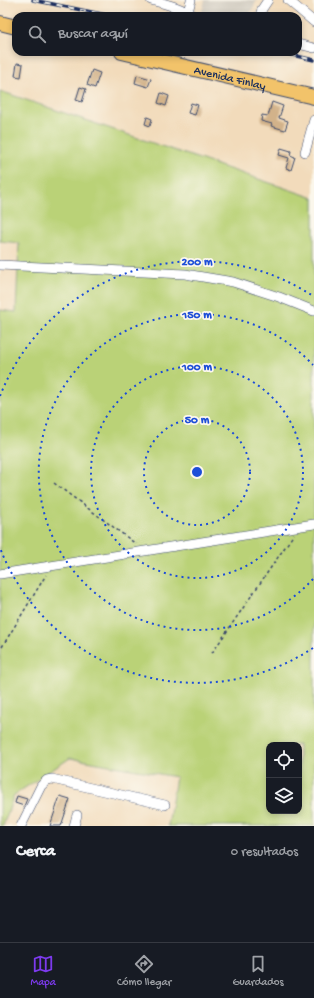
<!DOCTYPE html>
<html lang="es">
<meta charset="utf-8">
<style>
:root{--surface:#171b24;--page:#20242c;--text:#f1f3f6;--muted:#9ea1a6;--line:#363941;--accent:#7c3aed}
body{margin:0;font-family:"Gochi Hand",sans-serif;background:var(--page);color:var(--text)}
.controls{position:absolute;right:12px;bottom:12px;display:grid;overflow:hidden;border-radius:8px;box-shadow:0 2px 6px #0003}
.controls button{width:36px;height:36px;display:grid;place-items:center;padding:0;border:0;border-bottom:1px solid var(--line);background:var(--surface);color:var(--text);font:20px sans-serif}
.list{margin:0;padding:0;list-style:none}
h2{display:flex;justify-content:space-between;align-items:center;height:52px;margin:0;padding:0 16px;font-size:17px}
h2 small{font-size:13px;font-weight:400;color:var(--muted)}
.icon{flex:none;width:22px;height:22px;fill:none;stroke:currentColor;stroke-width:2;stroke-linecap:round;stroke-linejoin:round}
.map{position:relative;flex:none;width:314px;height:826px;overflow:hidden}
.search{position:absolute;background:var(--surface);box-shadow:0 2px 6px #0003;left:12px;right:12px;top:12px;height:44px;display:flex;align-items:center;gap:10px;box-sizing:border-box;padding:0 14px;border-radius:12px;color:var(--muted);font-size:15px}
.sheet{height:116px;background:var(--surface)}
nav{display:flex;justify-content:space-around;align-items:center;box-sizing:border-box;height:56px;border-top:1px solid var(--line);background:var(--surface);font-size:11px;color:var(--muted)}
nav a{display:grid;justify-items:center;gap:2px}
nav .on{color:var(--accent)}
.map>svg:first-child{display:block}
</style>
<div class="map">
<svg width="314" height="826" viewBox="0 0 314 826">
<rect width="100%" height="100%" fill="#fbf7ec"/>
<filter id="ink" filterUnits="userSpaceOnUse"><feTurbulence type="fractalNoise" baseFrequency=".025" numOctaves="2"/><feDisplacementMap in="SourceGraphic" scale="8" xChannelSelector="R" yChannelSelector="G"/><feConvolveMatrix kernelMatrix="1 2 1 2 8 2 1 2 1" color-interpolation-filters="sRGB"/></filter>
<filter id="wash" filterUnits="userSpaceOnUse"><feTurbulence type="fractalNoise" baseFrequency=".012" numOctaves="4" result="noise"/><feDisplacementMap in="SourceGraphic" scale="16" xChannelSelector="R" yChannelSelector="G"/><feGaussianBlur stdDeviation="0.9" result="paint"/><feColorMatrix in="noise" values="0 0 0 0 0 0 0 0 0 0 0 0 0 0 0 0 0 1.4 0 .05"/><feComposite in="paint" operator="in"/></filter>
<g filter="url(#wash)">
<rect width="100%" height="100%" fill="#f2dbbb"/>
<!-- industrial -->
<path fill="#c9c3b8" d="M 205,0 L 257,0 L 249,16 L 204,16 L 201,15 Z"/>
<!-- green -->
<path fill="#bad277" stroke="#6a806a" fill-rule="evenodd" d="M 0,91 L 314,198 L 314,826 L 168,826 L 176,777 L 70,758 L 14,795 L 3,826 L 0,826 L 0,310 L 16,312 L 19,243 L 0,241 ZM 269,745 L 299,745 L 299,811 L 269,811 Z"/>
<g id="blocks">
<!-- building -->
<path fill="#d2b28a" d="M 17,63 L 23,64 L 21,77 L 15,76 Z
M 92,70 L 100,73 L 95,88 L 87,85 Z
M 137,75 L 151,79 L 148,87 L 135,83 Z
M 80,87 L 86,89 L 82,102 L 76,100 Z
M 161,93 L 169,96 L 166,106 L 158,103 Z
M 272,102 L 283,106 L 279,118 L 288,121 L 285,130 L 271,126 L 272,124 L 261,121 L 262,115 L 268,116 Z
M 191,103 L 198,105 L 195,115 L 188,113 Z
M 147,117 L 152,119 L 150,126 L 145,124 Z
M 281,148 L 291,151 L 290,155 L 295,157 L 291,170 L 286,168 L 289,158 L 279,155 Z
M 17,796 L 27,799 L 24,806 L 15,803 Z
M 60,796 L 70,799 L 61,826 L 50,826 Z"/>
</g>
</g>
<g filter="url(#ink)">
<use href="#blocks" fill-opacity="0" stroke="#3b496c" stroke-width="1"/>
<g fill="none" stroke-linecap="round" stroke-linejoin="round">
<!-- minor casing -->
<g stroke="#3b496c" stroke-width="10">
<path id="minor" d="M 151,0 C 165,4 181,7 193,16
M 288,0 L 314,22
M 188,12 L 191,0
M 260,16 L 262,9 L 268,0
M 298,44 L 314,48
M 305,152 L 314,120
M 0,265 L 185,274 L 233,282 L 279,297 L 314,311
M 0,574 L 314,524
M 21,826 L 41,786 L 47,780 L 52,779 L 165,805
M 74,826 L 77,815"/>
</g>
<!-- highway casing -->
<g stroke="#3b496c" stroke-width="16">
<g id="highway">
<path d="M 0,23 L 16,27"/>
<path id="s1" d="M 122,52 L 314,97"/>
</g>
</g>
<!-- path -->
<path stroke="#3b496c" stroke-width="1.5" stroke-dasharray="3 3" stroke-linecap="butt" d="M 54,483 L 136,544
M 2,647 L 46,575
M 212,653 L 294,534"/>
<!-- minor -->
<use href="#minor" stroke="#fff" stroke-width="9"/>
<!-- highway -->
<use href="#highway" stroke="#f2c36a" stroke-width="14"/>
<!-- rail casing -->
<g stroke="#1b2f5e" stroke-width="3.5">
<path id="rail" d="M 33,0 L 111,16
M 279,52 L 314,60"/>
</g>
<!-- rail -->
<use href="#rail" stroke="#fbf7ec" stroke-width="2" stroke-dasharray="6" stroke-linecap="butt"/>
</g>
</g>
<!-- distance rings -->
<g fill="none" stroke="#1d4ed8" stroke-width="2" stroke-dasharray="2 4">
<circle cx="197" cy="472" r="53"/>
<circle cx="197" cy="472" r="106"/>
<path d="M313 579A158 158 0 1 1 313 365"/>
<path d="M313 648A211 211 0 0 1 0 548M0 396A211 211 0 0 1 313 296"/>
</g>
<g text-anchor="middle" stroke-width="3.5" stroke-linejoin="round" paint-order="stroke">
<!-- street labels -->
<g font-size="12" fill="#1b2f5e" stroke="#fbf7ec">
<text dy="4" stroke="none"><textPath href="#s1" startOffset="111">Avenida Finlay</textPath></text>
</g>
</g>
<circle cx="197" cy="472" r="6" fill="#1d4ed8" stroke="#fbf7ec" stroke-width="2"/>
<g font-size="12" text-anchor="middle" font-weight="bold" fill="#1d4ed8" stroke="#fbf7ec" stroke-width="3.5" stroke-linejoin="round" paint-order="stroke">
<text x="197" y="265">200 m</text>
<text x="197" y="318">150 m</text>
<text x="197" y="370">100 m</text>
<text x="197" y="423">50 m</text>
</g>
</svg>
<div class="controls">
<button><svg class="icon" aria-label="locate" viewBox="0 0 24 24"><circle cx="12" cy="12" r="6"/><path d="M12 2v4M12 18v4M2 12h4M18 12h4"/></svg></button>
<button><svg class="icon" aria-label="layers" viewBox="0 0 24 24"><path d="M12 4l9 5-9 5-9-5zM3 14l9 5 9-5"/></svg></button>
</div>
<div class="search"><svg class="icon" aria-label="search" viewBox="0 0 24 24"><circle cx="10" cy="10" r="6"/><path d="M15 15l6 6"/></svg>Buscar aquí</div>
</div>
<section class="sheet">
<h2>Cerca<small>0 resultados</small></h2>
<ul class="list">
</ul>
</section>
<nav>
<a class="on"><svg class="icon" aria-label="map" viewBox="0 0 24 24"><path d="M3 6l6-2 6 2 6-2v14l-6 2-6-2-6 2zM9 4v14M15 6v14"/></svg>Mapa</a>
<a><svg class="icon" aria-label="directions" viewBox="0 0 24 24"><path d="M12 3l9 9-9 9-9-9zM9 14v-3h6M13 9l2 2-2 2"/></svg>Cómo llegar</a>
<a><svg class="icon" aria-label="saved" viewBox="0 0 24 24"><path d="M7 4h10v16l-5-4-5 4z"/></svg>Guardados</a>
</nav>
